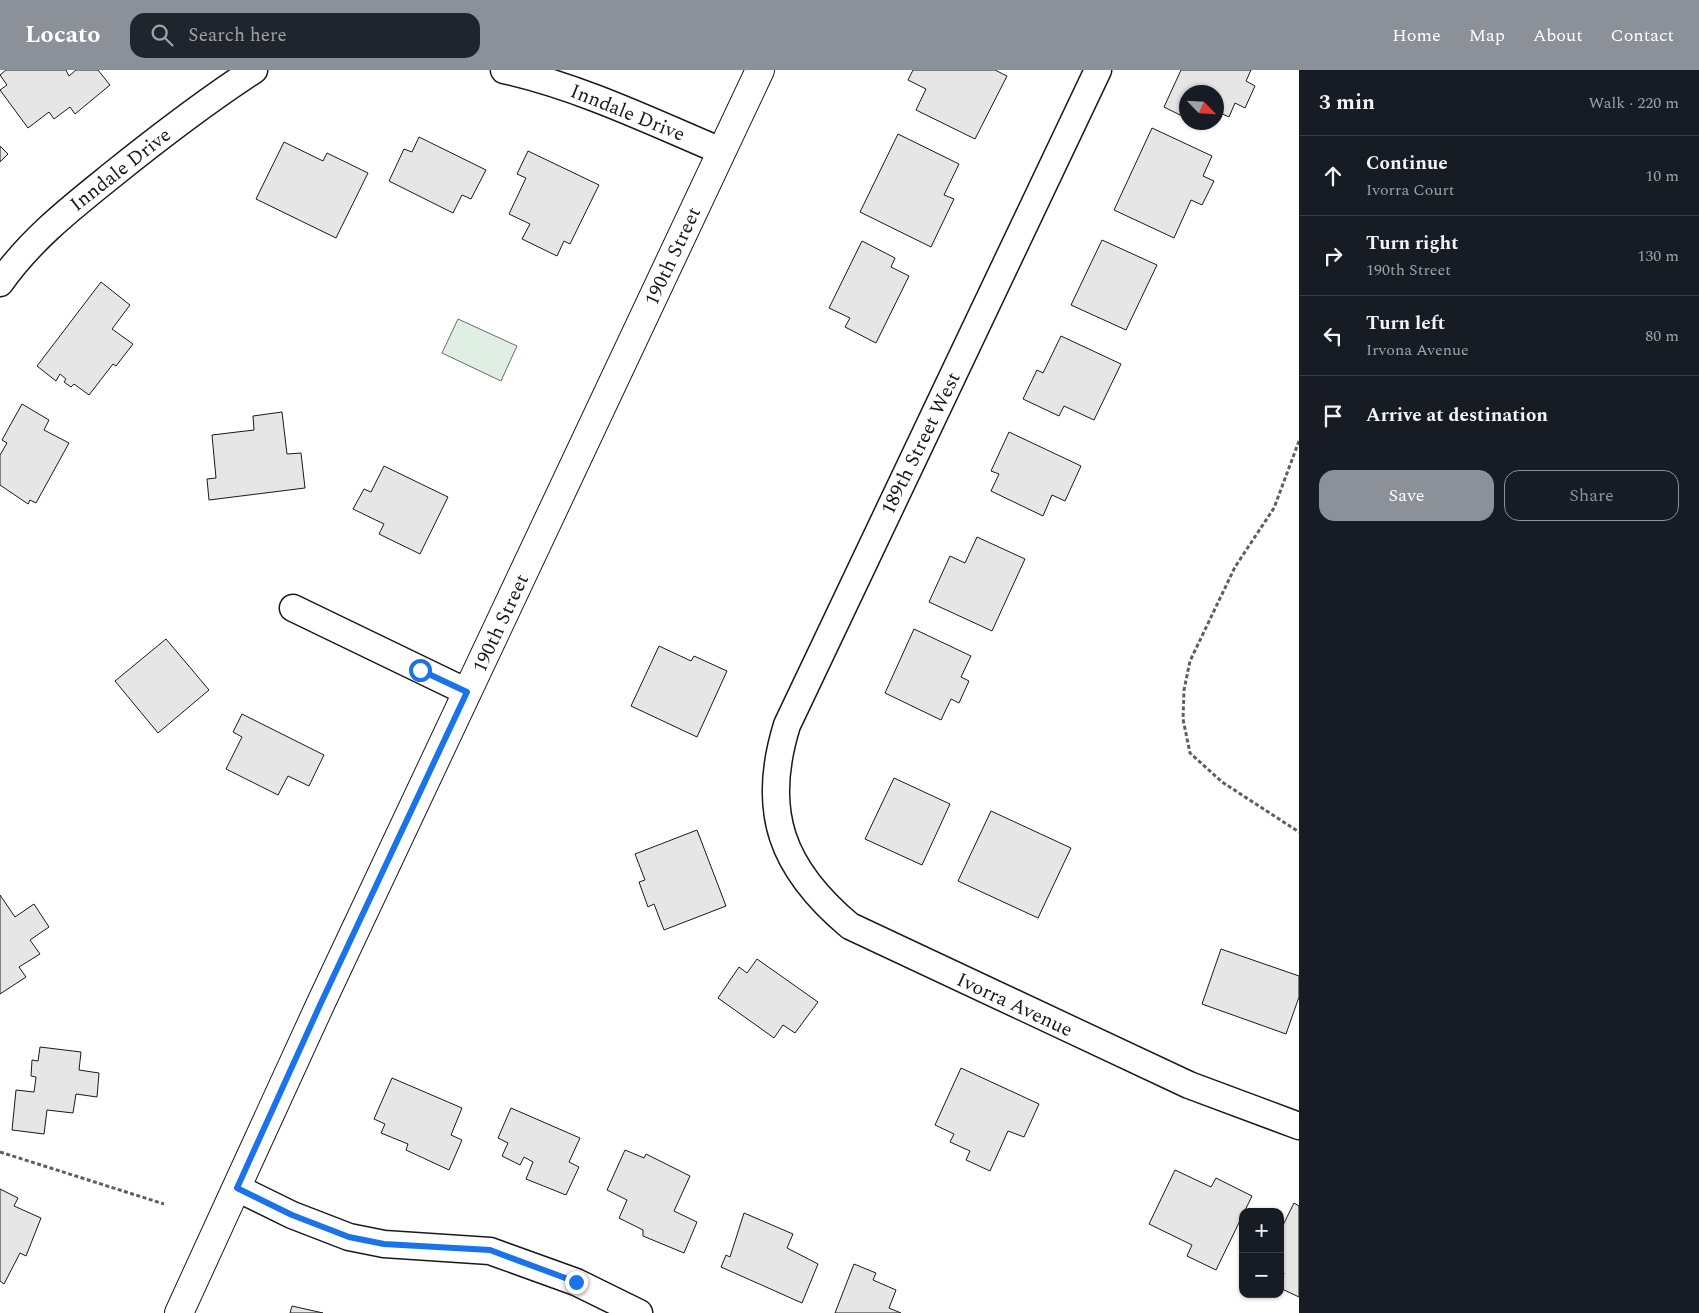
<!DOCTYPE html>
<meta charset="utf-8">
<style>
:root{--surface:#171b24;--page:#20242c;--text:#f1f3f6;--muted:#9ea1a6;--line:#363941;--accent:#8c9099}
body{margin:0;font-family:Spectral,serif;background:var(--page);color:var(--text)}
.controls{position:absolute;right:15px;bottom:15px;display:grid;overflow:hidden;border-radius:10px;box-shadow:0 1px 4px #0004}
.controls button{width:45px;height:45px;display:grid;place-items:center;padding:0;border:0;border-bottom:1px solid var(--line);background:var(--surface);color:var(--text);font:25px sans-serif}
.compass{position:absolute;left:1179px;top:15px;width:45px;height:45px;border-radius:50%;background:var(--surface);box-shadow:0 1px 4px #0004;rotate:115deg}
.stop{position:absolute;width:15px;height:15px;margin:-11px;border:4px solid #1a73e8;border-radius:50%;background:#fff}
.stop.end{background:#1a73e8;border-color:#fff;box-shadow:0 1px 5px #0008}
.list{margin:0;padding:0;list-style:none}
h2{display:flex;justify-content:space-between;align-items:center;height:65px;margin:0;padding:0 20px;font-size:21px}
h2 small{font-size:16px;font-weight:400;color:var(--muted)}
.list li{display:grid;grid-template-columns:32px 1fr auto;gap:15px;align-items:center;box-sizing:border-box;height:80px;padding:0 20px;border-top:1px solid var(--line)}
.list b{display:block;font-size:19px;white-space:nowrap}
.list p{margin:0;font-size:16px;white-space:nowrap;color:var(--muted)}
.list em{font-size:16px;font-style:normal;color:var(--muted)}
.actions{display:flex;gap:10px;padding:15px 20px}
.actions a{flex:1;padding:11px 0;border:1px solid var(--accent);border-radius:15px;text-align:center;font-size:18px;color:var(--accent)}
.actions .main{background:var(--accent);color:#fff}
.icon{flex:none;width:28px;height:28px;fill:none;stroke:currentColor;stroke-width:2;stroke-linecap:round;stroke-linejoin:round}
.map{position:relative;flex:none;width:1299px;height:1243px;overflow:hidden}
header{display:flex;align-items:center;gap:30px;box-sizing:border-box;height:70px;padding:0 25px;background:var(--accent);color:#fff}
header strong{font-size:24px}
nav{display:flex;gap:28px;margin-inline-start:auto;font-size:18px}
.search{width:350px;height:45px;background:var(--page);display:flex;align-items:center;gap:12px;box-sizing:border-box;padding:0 18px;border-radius:15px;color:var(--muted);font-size:19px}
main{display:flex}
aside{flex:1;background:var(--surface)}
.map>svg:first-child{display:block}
</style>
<header>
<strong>Locato</strong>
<div class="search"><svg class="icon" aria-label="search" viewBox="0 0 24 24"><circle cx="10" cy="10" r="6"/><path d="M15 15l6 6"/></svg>Search here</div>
<nav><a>Home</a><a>Map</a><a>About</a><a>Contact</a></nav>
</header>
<main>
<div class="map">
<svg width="1299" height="1243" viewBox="0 0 1299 1243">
<rect width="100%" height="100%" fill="#fff"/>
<!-- green -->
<path fill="#e0efe3" stroke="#6a6a6a" d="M 458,249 L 517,276 L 501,311 L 442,283 Z"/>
<!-- building -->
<path fill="#e6e6e6" stroke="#1a1a1a" d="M 6,0 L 66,0 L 69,6 L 76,0 L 98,0 L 110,15 L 75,44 L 70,37 L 54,49 L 49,42 L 28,58 L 0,20 L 7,15 L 0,5 Z
M 913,0 L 995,0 L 1007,6 L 975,69 L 916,40 L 926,19 L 908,10 Z
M 1181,0 L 1251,0 L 1246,11 L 1255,16 L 1245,38 L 1235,33 L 1229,47 L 1216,41 L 1216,22 L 1186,22 L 1186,48 L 1164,37 Z
M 1152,58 L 1212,86 L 1203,106 L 1214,111 L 1202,135 L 1191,130 L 1174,168 L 1114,140 Z
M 898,64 L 959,94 L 944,125 L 954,129 L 931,177 L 860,142 Z
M 419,67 L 486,100 L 471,129 L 462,125 L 453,143 L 389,111 L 404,79 L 412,82 Z
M 284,72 L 323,91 L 327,83 L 368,103 L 336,168 L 256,129 Z
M 0,76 L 8,84 L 0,92 Z
M 528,81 L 599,115 L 570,174 L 564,171 L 557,186 L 522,169 L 530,154 L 509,144 L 526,108 L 517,104 Z
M 1102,170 L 1157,195 L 1126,260 L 1071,235 Z
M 862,171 L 895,188 L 891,197 L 909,206 L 876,273 L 845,257 L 850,248 L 829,238 Z
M 101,212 L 130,235 L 112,259 L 133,274 L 116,296 L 113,294 L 89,325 L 74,314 L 71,317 L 64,312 L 66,309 L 60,304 L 56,311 L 37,296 Z
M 1061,266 L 1121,294 L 1094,350 L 1064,336 L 1059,346 L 1023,329 L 1037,300 L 1043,303 Z
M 22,334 L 49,350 L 44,360 L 69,373 L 36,433 L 30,430 L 28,434 L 0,415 L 0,385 L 7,373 L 2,370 Z
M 282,342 L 287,384 L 301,383 L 305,418 L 209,430 L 207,409 L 216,408 L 212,365 L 254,360 L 253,346 Z
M 1009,362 L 1081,396 L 1065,431 L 1052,425 L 1043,446 L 991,421 L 999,404 L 991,401 Z
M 384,396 L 448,427 L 420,484 L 379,464 L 384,454 L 353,439 L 364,419 L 371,422 Z
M 977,467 L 1025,489 L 992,561 L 929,532 L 950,486 L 965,493 Z
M 914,559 L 971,586 L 961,607 L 969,611 L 959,633 L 951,629 L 941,650 L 885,623 Z
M 166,569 L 209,620 L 158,663 L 115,611 Z
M 659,576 L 691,591 L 694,586 L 727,601 L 697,667 L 631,636 Z
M 242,644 L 324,685 L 309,716 L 288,706 L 278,725 L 226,699 L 242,667 L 233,662 Z
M 894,708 L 950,734 L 922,795 L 865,769 Z
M 991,741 L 1071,778 L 1038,848 L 958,811 Z
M 697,760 L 726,836 L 664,860 L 654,834 L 648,837 L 639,812 L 645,810 L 635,784 Z
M 0,825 L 15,847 L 34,834 L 49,857 L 30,870 L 40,884 L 19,897 L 26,907 L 0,924 Z
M 1221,879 L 1299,906 L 1299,927 L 1286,964 L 1202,934 Z
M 757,889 L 818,932 L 795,963 L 783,955 L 774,968 L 718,928 L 739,897 L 747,903 Z
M 40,977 L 81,982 L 79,1000 L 99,1003 L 97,1027 L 76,1024 L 73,1043 L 47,1040 L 44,1064 L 12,1060 L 16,1020 L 34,1022 L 36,1007 L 31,1006 L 32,990 L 38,991 Z
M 961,998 L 1039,1034 L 1024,1067 L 1008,1061 L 990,1101 L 966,1090 L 970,1081 L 950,1072 L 954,1064 L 935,1055 Z
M 392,1008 L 462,1038 L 451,1065 L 462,1070 L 449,1100 L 406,1080 L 408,1074 L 381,1063 L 385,1054 L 374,1049 Z
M 511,1038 L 580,1068 L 569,1092 L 579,1097 L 566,1125 L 526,1109 L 533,1092 L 524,1087 L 520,1095 L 502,1086 L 508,1073 L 498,1068 Z
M 625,1080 L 644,1088 L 646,1084 L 690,1106 L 674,1141 L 697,1152 L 684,1183 L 643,1166 L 643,1160 L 619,1148 L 627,1130 L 607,1120 Z
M 1175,1100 L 1211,1117 L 1216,1108 L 1252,1126 L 1216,1200 L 1187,1186 L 1192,1175 L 1149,1154 Z
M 0,1119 L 18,1128 L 14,1136 L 41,1148 L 26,1186 L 20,1183 L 4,1214 L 0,1211 Z
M 1294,1133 L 1299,1136 L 1299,1227 L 1280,1218 L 1284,1203 L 1280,1201 L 1280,1161 Z
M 744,1143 L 793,1164 L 787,1178 L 818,1194 L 802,1233 L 721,1197 L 726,1185 L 730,1187 Z
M 854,1194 L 876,1203 L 873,1210 L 896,1220 L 889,1238 L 901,1243 L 835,1243 Z
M 292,1236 L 323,1243 L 290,1243 Z"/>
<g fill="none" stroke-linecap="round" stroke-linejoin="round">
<!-- street casing -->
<g stroke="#1a1a1a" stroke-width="29">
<path id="street" d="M 504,0 C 580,17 650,51 721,81
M 1098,0 L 787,655 C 760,742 782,799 850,856 L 1189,1015 L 1299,1056
M 0,213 C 31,169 71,138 112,105 C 158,68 205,32 254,0
M 293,538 L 467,622
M 237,1118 L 292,1145 L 349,1167 L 384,1174 L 490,1181 L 576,1212 L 639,1243"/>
</g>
<!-- secondary casing -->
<g stroke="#1a1a1a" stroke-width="30">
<path id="secondary" d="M 179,1243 L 320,935 L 760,0"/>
</g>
<!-- path -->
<path stroke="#5f5f5f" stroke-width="3" stroke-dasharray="4 2.5" stroke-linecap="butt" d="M 1299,371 L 1274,438 L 1235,497 L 1190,591 L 1184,620 L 1183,649 L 1190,683 L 1222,712 L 1299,762
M 0,1082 L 164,1134"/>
<!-- street -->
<use href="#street" stroke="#fff" stroke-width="26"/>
<!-- secondary -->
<use href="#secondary" stroke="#fff" stroke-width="28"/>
</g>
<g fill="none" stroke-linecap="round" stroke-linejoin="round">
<!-- route -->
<path stroke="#1a73e8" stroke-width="6" d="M 420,600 L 467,622 L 320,935 L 237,1118 L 292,1145 L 349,1167 L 384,1174 L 490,1180 L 576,1212"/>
</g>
<g text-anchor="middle" stroke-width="4" stroke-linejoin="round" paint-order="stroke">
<!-- street labels -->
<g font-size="20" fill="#1a1a1a" stroke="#fff">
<text transform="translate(628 42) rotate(22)" y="7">Inndale Drive</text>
<text transform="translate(120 99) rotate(-38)" y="7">Inndale Drive</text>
<text transform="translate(672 186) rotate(-65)" y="7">190th Street</text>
<text transform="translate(920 373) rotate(-64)" y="7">189th Street West</text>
<text transform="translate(500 553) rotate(-65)" y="7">190th Street</text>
<text transform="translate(1015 934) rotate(25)" y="7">Ivorra Avenue</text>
</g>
</g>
</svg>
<div class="controls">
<button>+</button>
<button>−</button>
</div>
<svg class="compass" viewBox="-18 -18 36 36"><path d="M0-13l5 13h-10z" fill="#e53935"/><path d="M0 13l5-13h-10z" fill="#9ea1a6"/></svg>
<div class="stop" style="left:420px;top:600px"></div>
<div class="stop end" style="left:576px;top:1212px"></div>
</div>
<aside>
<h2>3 min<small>Walk · 220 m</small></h2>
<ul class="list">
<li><svg class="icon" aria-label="ahead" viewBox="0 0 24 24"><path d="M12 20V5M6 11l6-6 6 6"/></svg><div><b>Continue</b><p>Ivorra Court</p></div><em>10 m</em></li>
<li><svg class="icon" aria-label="right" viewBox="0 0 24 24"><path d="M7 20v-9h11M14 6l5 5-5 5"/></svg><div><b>Turn right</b><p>190th Street</p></div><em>130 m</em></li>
<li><svg class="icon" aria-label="left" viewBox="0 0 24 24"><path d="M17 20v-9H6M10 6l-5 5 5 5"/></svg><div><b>Turn left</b><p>Irvona Avenue</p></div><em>80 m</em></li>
<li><svg class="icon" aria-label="arrive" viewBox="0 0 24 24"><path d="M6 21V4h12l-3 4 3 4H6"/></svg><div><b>Arrive at destination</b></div></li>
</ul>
<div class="actions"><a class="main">Save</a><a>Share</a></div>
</aside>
</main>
